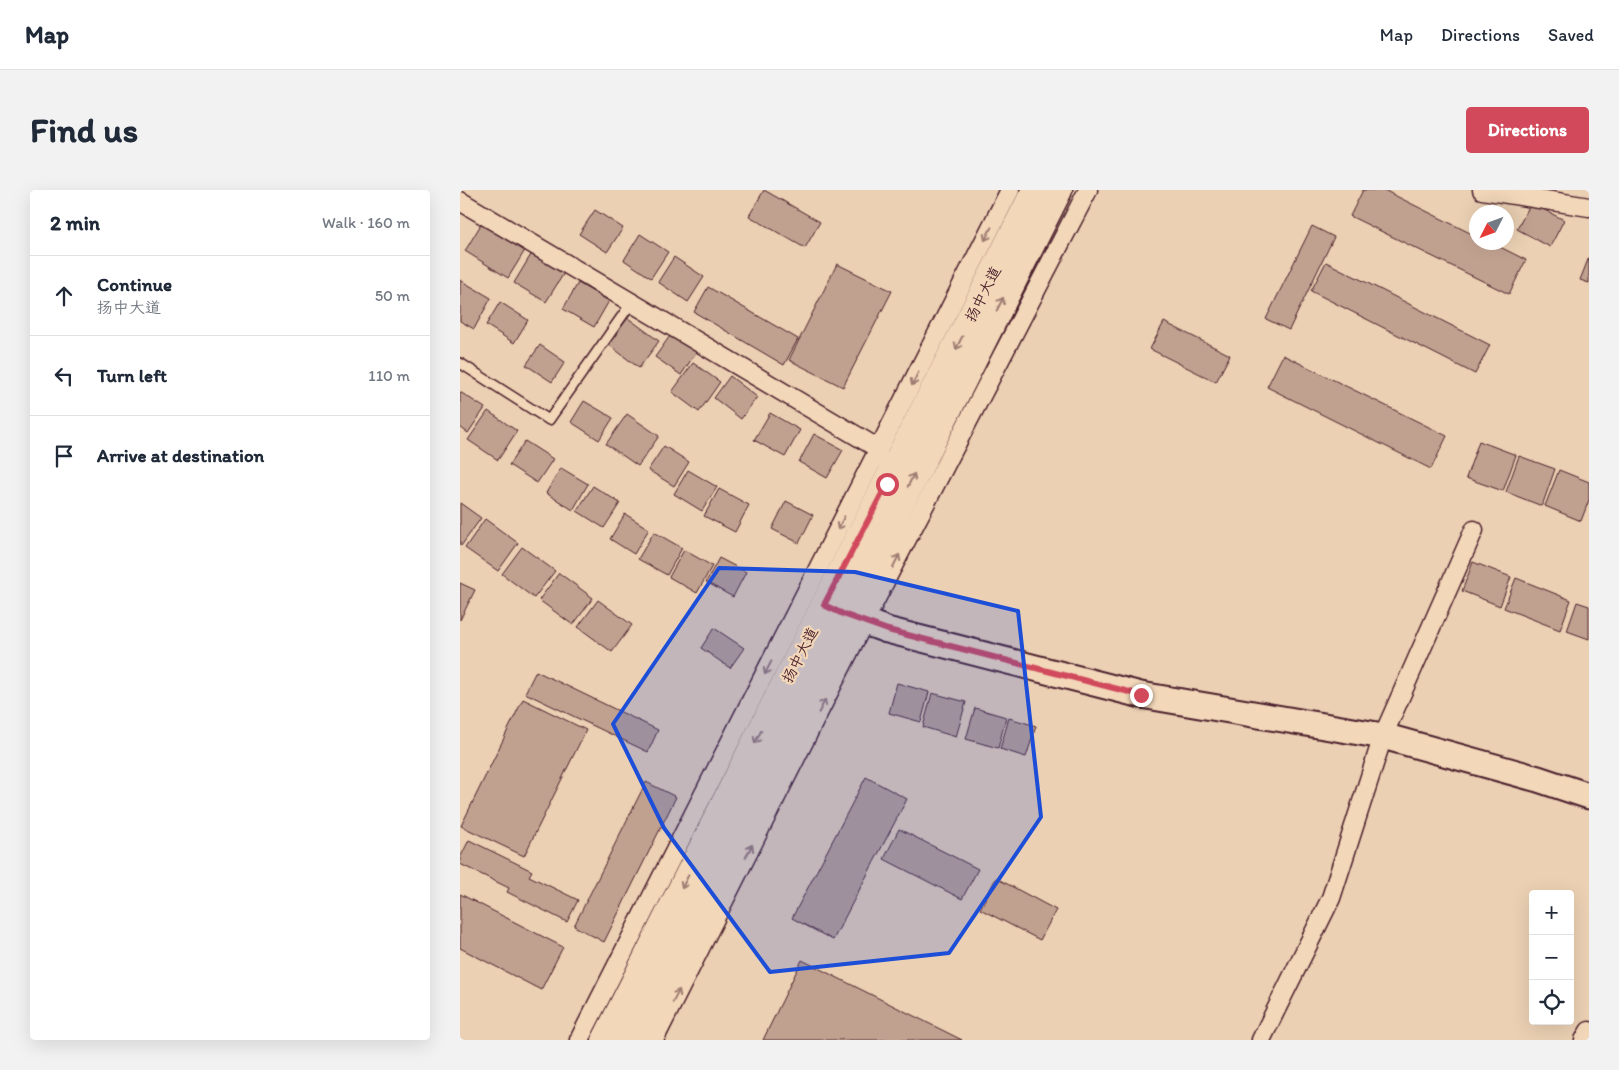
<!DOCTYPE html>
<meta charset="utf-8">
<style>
:root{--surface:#fff;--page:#f2f2f3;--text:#1f2937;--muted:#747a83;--line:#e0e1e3;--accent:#d1495b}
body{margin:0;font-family:Itim,"LXGW WenKai TC",sans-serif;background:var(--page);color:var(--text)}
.controls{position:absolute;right:15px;bottom:15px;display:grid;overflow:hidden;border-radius:5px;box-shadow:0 5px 20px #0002}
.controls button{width:45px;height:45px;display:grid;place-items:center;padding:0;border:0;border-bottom:1px solid var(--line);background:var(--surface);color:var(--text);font:25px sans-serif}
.compass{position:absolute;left:1009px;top:15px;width:45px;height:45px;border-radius:50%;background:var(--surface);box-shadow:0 5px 20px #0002;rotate:228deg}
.stop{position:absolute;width:15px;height:15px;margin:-11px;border:4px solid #d1495b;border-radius:50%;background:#fff}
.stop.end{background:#d1495b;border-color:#fff;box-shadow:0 1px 5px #0008}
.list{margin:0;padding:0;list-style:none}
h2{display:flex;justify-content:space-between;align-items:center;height:65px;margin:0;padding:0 20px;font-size:21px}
h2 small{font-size:16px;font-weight:400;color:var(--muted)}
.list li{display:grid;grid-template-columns:32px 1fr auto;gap:15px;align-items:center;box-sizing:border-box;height:80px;padding:0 20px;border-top:1px solid var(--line)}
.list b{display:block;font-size:19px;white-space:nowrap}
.list p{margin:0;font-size:16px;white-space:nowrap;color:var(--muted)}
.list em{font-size:16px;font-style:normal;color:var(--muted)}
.icon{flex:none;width:28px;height:28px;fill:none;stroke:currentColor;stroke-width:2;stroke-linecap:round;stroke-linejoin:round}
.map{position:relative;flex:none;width:1129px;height:850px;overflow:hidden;border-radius:5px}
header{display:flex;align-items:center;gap:30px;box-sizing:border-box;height:70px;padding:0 25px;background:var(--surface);border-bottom:1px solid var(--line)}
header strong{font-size:24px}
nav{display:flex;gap:28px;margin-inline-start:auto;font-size:18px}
.intro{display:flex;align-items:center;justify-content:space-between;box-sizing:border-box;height:120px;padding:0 30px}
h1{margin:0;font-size:35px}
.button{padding:12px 22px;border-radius:5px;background:var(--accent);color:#fff;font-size:18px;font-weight:700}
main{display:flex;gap:30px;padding:0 30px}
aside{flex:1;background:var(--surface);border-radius:5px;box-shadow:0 5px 20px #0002}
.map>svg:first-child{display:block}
</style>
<header>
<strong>Map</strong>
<nav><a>Map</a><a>Directions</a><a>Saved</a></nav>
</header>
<div class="intro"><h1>Find us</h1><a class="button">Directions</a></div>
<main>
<aside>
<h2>2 min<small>Walk · 160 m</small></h2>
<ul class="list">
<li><svg class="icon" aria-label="ahead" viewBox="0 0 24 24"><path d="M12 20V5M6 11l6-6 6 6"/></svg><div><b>Continue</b><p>扬中大道</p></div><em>50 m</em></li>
<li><svg class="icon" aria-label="left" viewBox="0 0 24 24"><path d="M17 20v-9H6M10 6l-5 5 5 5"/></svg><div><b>Turn left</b></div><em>110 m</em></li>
<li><svg class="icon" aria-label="arrive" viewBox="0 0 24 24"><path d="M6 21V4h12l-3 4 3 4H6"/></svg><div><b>Arrive at destination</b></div></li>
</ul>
</aside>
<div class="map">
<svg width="1129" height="850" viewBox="0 0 1129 850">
<rect width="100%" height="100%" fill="#ebd0b3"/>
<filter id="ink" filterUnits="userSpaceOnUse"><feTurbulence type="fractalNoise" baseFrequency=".02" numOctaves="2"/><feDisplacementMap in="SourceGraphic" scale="10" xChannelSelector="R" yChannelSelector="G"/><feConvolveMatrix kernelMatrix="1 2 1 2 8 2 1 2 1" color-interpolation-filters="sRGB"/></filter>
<g filter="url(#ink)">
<!-- building -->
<path fill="#c0a190" stroke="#4a1f2b" d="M 304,0 L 360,32 L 345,58 L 289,26 Z
M 903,0 L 924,0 L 1016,46 L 1016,52 L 1030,52 L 1066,70 L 1049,104 L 890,26 Z
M 1071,13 L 1104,30 L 1090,57 L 1057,39 Z
M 135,20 L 163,38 L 147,62 L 119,44 Z
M 23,31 L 67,57 L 48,88 L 5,61 Z
M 852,36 L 874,47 L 829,140 L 806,129 Z
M 180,44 L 208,62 L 191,88 L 164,70 Z
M 72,63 L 104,83 L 86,112 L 54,93 Z
M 214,67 L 244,87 L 228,112 L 198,92 Z
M 1129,67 L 1129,93 L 1120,90 Z
M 866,72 L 1030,155 L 1015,184 L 851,101 Z
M 377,74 L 432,101 L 383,197 L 329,170 Z
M 0,90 L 31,108 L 14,139 L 0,131 Z
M 118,93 L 149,111 L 134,137 L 103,119 Z
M 248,97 L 338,149 L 324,175 L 234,122 Z
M 40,112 L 68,130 L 54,153 L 26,135 Z
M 168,128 L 199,151 L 179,178 L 148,154 Z
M 704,132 L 770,165 L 756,192 L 690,159 Z
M 212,143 L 237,161 L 221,185 L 195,167 Z
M 80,155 L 105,172 L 92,192 L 66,175 Z
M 823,165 L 987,246 L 971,279 L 807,197 Z
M 233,173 L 260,192 L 239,222 L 212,202 Z
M 270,186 L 297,207 L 281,229 L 254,208 Z
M 0,202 L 25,218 L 8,243 L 0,237 Z
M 124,211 L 153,228 L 139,250 L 111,232 Z
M 28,221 L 57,241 L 38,270 L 8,250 Z
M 310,223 L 340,240 L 325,267 L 294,250 Z
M 167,224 L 199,246 L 178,276 L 146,254 Z
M 354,244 L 383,260 L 367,288 L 339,272 Z
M 65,251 L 93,269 L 77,293 L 49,275 Z
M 1019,251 L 1056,265 L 1043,301 L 1006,288 Z
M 204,256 L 229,272 L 214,296 L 188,280 Z
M 1059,266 L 1095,279 L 1082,316 L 1046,302 Z
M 101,278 L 128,294 L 113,320 L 86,303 Z
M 228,280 L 257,297 L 242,321 L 214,304 Z
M 1099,280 L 1129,292 L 1129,310 L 1121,331 L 1085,316 Z
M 133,296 L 160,313 L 144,338 L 117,321 Z
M 259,299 L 289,315 L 275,342 L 244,326 Z
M 326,311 L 353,325 L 339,353 L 312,339 Z
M 0,313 L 21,328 L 1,356 L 0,355 Z
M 165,324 L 189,339 L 174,364 L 150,349 Z
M 25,329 L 58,353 L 38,381 L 5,358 Z
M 194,342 L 222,358 L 207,385 L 178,369 Z
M 62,357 L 95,381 L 74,408 L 42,384 Z
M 224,360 L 252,376 L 237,403 L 209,387 Z
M 259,368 L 286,382 L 273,407 L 246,392 Z
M 1013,372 L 1051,387 L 1040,416 L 1002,401 Z
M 99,383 L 133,408 L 113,435 L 79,410 Z
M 1056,388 L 1111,410 L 1100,440 L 1044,418 Z
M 0,393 L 15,400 L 0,430 Z
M 138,410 L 172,435 L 152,462 L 118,437 Z
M 1117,412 L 1129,416 L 1129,449 L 1107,441 Z
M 254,438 L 284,458 L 270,478 L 241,458 Z
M 76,481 L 198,540 L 188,562 L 65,503 Z
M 437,493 L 469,502 L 461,532 L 429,523 Z
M 472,503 L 506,512 L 496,547 L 463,537 Z
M 63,509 L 126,540 L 64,666 L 1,636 Z
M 515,518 L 546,527 L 538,558 L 506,549 Z
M 549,528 L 576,536 L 566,567 L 540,559 Z
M 406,587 L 447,609 L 373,750 L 332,728 Z
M 186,592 L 216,607 L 144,752 L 114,736 Z
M 439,639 L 518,679 L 502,709 L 424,669 Z
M 9,650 L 72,681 L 69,686 L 118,710 L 107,732 L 47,702 L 49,698 L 0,674 L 0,668 Z
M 536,688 L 596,720 L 580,750 L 520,719 Z
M 0,704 L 103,757 L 81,800 L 0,758 Z
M 342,770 L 502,850 L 303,850 Z"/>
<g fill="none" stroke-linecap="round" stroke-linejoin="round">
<!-- lane casing -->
<g stroke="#4a1f2b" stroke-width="12">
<path id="lane" d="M 0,173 L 89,230 L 172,112"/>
</g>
<!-- street casing -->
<g stroke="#4a1f2b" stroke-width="21">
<path id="street" d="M 1022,0 L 1129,17
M 0,11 L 419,259 L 414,270
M 119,850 L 550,0
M 194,850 L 404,432 L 628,0
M 801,850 L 871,708 L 923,546 L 1014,340
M 1124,850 L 1129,841"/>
</g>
<!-- secondary casing -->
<g stroke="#4a1f2b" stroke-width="29">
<path id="secondary" d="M 366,416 L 383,424 L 427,440 L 681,505 L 923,546 L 1078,589 L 1129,606"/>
</g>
<!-- primary casing -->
<g stroke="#4a1f2b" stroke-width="31">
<path id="primary" d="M 146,850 L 365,415 L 576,0
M 170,850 L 598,0"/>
</g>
<!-- lane -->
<use href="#lane" stroke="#f2d7b9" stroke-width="9"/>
<!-- street -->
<use href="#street" stroke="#f2d7b9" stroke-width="18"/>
<!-- secondary -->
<use href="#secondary" stroke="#f2d7b9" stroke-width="25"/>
<!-- primary -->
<use href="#primary" stroke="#f2d7b9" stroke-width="28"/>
</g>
<!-- one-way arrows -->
<defs><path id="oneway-shaft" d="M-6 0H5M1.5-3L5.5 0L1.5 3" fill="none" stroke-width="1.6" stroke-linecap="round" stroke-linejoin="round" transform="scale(1.25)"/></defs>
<g stroke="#9e7b72">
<use href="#oneway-shaft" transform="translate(528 44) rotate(117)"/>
<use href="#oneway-shaft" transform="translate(540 114) rotate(-63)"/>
<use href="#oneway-shaft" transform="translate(499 153) rotate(117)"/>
<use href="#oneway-shaft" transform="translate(455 189) rotate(117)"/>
<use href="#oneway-shaft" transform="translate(451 290) rotate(-63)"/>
<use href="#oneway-shaft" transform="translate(381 333) rotate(117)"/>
<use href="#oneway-shaft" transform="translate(436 371) rotate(-63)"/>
<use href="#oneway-shaft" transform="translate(308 478) rotate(117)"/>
<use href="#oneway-shaft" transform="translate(362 516) rotate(-63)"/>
<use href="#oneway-shaft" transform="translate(298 547) rotate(117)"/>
<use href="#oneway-shaft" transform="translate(289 661) rotate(-63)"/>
<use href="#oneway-shaft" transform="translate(225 692) rotate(117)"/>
<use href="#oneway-shaft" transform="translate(216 806) rotate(-63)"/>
</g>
</g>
<g fill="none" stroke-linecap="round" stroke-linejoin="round" filter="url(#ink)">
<!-- route -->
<path stroke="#d1495b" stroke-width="6" d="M 427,294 L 364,415 L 383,424 L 428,440 L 681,505"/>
</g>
<!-- marked area -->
<path fill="#1d4ed8" fill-opacity="0.2" stroke="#1d4ed8" stroke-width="4" stroke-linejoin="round" d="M 259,378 L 395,382 L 558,421 L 581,627 L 489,763 L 310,782 L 204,638 L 153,534 Z"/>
<g text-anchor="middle" stroke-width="4.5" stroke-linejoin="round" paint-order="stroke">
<!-- street labels -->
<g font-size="15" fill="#4a1f2b" stroke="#f2d7b9">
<text transform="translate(523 104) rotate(-63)" y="5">扬中大道</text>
<text transform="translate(340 465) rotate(-63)" y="5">扬中大道</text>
</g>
</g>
</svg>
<div class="controls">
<button>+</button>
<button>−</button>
<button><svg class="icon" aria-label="locate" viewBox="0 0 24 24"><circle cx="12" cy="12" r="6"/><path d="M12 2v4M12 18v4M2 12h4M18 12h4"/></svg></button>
</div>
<svg class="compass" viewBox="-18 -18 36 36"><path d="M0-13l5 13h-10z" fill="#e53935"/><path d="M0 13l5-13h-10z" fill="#747a83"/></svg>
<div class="stop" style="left:427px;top:294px"></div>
<div class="stop end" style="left:681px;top:505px"></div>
</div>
</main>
